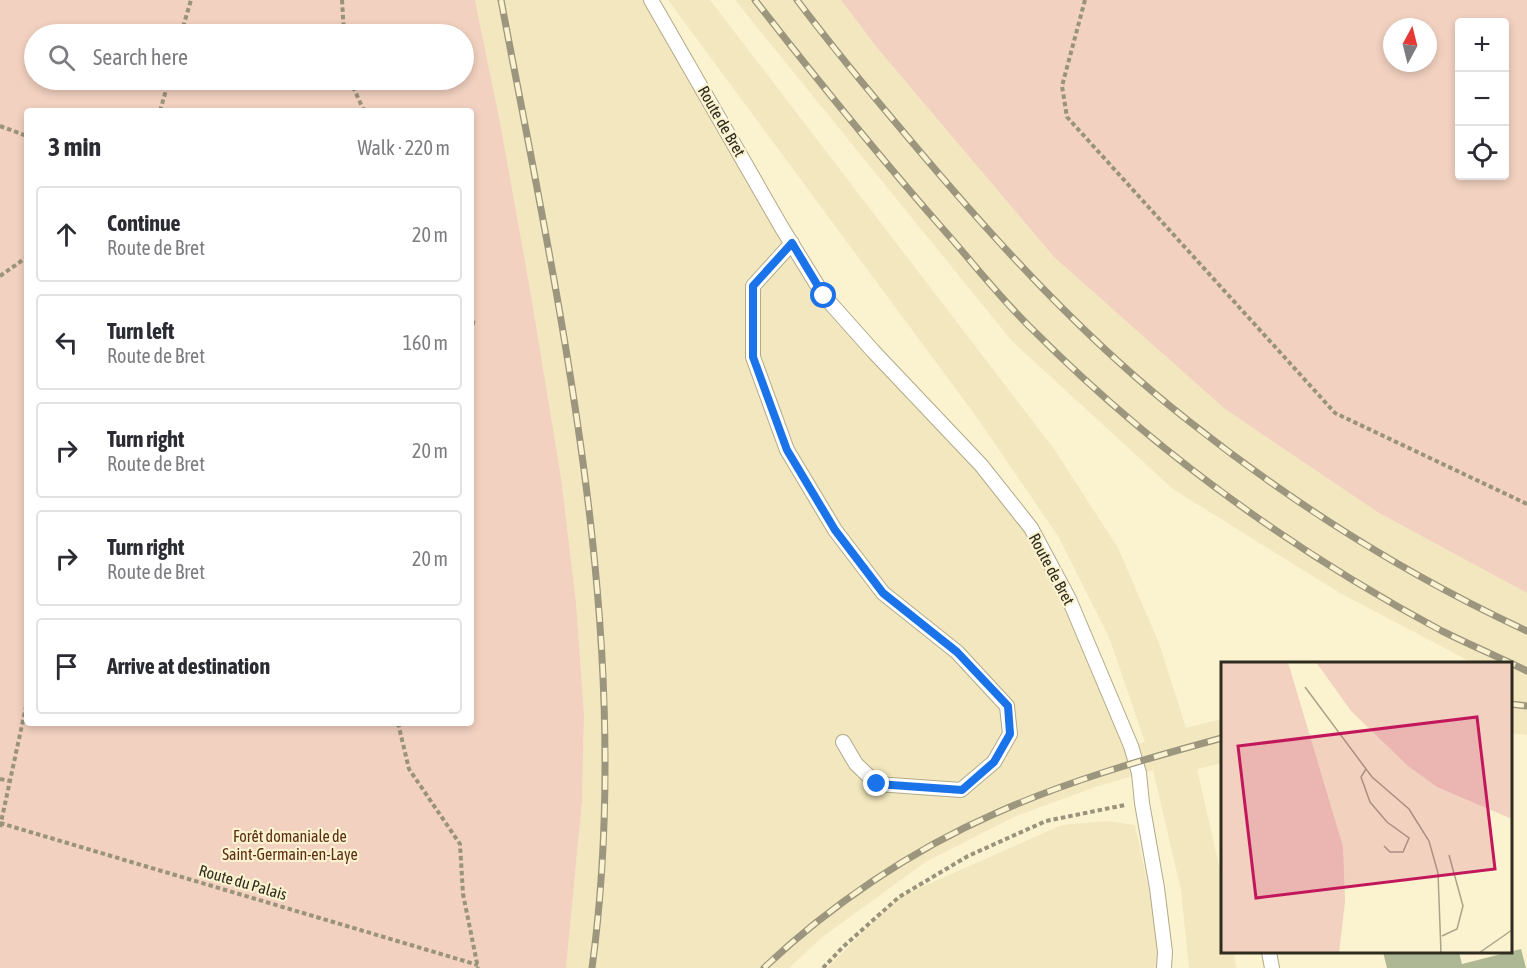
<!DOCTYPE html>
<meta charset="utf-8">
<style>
:root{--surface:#fff;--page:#f7f7f7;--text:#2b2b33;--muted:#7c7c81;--line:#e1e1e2}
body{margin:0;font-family:"Asap Condensed",sans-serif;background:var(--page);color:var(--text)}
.controls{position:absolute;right:18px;top:18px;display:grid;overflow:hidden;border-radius:6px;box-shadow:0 3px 9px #0003}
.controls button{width:54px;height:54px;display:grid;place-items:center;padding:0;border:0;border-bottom:2px solid var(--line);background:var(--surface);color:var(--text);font:30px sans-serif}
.compass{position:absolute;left:1383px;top:18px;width:54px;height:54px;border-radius:50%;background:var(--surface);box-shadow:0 3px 9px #0003;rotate:7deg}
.stop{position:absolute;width:18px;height:18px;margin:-14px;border:4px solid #1a73e8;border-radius:50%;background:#fff}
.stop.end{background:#1a73e8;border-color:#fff;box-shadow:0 2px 6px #0008}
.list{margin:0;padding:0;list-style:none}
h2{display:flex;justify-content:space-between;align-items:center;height:78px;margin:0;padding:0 24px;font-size:26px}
h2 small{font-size:20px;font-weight:400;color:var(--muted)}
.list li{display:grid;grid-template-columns:39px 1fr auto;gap:18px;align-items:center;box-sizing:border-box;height:96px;margin:0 12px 12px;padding:0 12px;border:2px solid var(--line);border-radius:6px}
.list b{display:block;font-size:22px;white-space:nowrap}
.list p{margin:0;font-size:20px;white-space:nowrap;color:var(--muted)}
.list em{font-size:20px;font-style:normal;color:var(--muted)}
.icon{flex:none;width:33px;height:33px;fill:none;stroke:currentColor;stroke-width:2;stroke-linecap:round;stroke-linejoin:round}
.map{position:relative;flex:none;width:1527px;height:968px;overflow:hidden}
.search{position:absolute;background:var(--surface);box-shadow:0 3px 9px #0003;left:24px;top:24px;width:450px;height:66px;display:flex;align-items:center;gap:15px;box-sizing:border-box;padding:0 21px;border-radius:33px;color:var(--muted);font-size:22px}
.panel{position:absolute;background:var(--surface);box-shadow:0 3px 9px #0003;left:24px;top:108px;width:450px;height:618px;border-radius:6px}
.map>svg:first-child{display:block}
</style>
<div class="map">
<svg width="1527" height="968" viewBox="0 0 1527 968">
<rect width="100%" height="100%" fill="#fbf2d0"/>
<!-- built -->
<path fill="#f2e7be" d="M 475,0 L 651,0 L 824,296 L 1031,528 L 1131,746 L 1145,742 L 1109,637 L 1058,536 L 978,419 L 668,0 L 710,0 L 1054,449 L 1118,548 L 1159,643 L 1186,728 L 1222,719 L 1222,763 L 1197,769 L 1222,879 L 1222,952 L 1234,952 L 1236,968 L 1189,968 L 1181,890 L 1153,770 L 1098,786 L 1016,816 L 927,861 L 821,938 L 789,968 L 566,968 L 582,802 L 584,714 L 576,602 L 561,477 L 530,289 L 501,127 Z
M 735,0 L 841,0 L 878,49 L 1054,257 L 1225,409 L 1379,513 L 1527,593 L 1527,735 L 1511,733 L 1510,664 L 1473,663 L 1340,593 L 1173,489 L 1012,341 Z
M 1107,821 L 1135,825 L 1162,952 L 1161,968 L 827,968 L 899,897 L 1062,825 Z"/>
<!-- green -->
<path fill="#f2d1c0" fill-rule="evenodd" d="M 0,0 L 475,0 L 501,127 L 530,289 L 561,477 L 576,602 L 584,714 L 582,802 L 566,968 L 0,968 ZM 34,34 L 464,34 L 464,80 L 34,80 ZM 27,111 L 471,111 L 471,723 L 27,723 Z
M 841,0 L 1527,0 L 1527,593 L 1379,513 L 1225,409 L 1054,257 L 878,49 ZM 1460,22 L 1504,22 L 1504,176 L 1460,176 ZM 1392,27 L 1428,27 L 1428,63 L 1392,63 Z"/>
<!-- building -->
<path fill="#afb895" d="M 1521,949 L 1526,968 L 1387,968 L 1383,952 L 1459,952 L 1462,964 Z"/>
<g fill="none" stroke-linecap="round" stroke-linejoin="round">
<!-- service casing -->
<g stroke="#b1aa89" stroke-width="16">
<path id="service" d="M 651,0 L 782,228 L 824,296 L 873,351 L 981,465 L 1031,528 L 1069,599 L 1131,746 L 1139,773 L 1142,803 L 1157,888 L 1165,952 L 1164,968
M 792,243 L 753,286 L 753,357 L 787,450 L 835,530 L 883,593 L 957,652 L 1007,706 L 1010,734 L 994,762 L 961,790 L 877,784 L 856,764 L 843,742
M 1269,952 L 1272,968"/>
</g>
<!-- path -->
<path stroke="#99937b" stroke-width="4" stroke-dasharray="4.5 3" stroke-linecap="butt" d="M 342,0 L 344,34
M 1085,0 L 1062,86 L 1067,117 L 1335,413 L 1527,504
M 181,34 L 191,0
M 350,80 L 364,111
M 160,111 L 169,80
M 0,126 L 27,136
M 0,276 L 27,257
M 471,322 L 475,323
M 398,723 L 409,769 L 460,844 L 463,894 L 478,968
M 0,779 L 10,781
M 0,823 L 478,965
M 0,827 L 27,702
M 823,968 L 843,947 L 899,897 L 968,856 L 1046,821 L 1125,805"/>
<!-- service -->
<use href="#service" stroke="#fff" stroke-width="14"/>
<!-- rail casing -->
<g stroke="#9d967e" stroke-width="7">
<path id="rail" d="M 501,0 C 561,317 636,644 592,968
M 755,0 C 818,81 882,160 950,237 C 977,268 1003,301 1033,330 C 1153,450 1293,551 1442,631 C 1470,645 1499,657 1527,671
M 797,0 C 833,48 872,95 911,141 C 996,242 1086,341 1190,422 C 1295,505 1406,575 1527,631
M 1510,704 L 1527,706
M 764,968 C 829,906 912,850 994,814 C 1067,781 1145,759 1222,738"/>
</g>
<!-- rail -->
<use href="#rail" stroke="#fbf2d0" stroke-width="4.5" stroke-dasharray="14" stroke-linecap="butt"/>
</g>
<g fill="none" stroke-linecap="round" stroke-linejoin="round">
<!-- route -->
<path stroke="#1a73e8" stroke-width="8" d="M 824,296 L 792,243 L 753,286 L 753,357 L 787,450 L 835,530 L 883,593 L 957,652 L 1008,706 L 1010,734 L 994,762 L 962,790 L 877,784"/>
</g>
<g text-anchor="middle" stroke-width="4.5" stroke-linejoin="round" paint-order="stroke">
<!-- street labels -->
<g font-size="16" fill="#2f2c1f" stroke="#fbf2d0">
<text transform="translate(722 121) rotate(60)" y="6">Route de Bret</text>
<text transform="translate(1052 569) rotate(62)" y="6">Route de Bret</text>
<text transform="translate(243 882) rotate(16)" y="6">Route du Palais</text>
</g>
<!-- park labels -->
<g font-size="16" fill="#5c2d10" stroke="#fbf2d0">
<text x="290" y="842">Forêt domaniale de<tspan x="290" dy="18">Saint-Germain-en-Laye</tspan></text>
</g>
</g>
<!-- overview -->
<g transform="translate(1221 662)">
<rect width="291" height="291" fill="#fbf2d0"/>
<path d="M 0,0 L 67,0 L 122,185 L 124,239 L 118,291 L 0,291 ZM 95,0 L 291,0 L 291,157 L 216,125 L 187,104 L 130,49 Z" fill="#f2d1c0"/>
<path fill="none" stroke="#a9a389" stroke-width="1.5" d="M 84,25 L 151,115 L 188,147 L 208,179 L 217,211 L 220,291M 145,107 L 140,115 L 149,140 L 166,160 L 188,176 L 182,190 L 169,190 L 163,184M 221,274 L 236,267 L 242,244 L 228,193M 258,291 L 291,268"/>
<path fill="#c2185b" fill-opacity="0.15" stroke="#c2185b" stroke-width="3" d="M 256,55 L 274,207 L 35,236 L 17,84 Z"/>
<rect width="291" height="291" fill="none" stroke="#2f2c1f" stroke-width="3"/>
</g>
</svg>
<div class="controls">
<button>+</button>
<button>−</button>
<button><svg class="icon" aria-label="locate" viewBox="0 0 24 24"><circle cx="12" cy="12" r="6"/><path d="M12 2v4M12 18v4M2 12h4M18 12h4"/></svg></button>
</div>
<svg class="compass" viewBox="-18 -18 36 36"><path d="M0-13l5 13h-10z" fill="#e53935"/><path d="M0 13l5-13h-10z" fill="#7c7c81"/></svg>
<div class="stop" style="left:824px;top:296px"></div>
<div class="stop end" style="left:877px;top:784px"></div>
<div class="search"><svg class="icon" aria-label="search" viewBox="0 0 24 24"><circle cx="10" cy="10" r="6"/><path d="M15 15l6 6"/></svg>Search here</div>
<section class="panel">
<h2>3 min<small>Walk · 220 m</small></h2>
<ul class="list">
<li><svg class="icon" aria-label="ahead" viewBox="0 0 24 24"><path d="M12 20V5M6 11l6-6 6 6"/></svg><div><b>Continue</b><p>Route de Bret</p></div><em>20 m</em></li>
<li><svg class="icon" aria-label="left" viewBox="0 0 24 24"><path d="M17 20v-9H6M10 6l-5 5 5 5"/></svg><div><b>Turn left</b><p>Route de Bret</p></div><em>160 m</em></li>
<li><svg class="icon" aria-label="right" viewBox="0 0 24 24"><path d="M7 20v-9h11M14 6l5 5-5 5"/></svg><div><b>Turn right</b><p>Route de Bret</p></div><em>20 m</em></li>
<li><svg class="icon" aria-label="right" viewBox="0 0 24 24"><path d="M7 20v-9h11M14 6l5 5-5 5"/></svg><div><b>Turn right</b><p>Route de Bret</p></div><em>20 m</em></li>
<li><svg class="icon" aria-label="arrive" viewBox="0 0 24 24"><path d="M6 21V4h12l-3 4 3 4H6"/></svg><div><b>Arrive at destination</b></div></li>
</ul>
</section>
</div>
